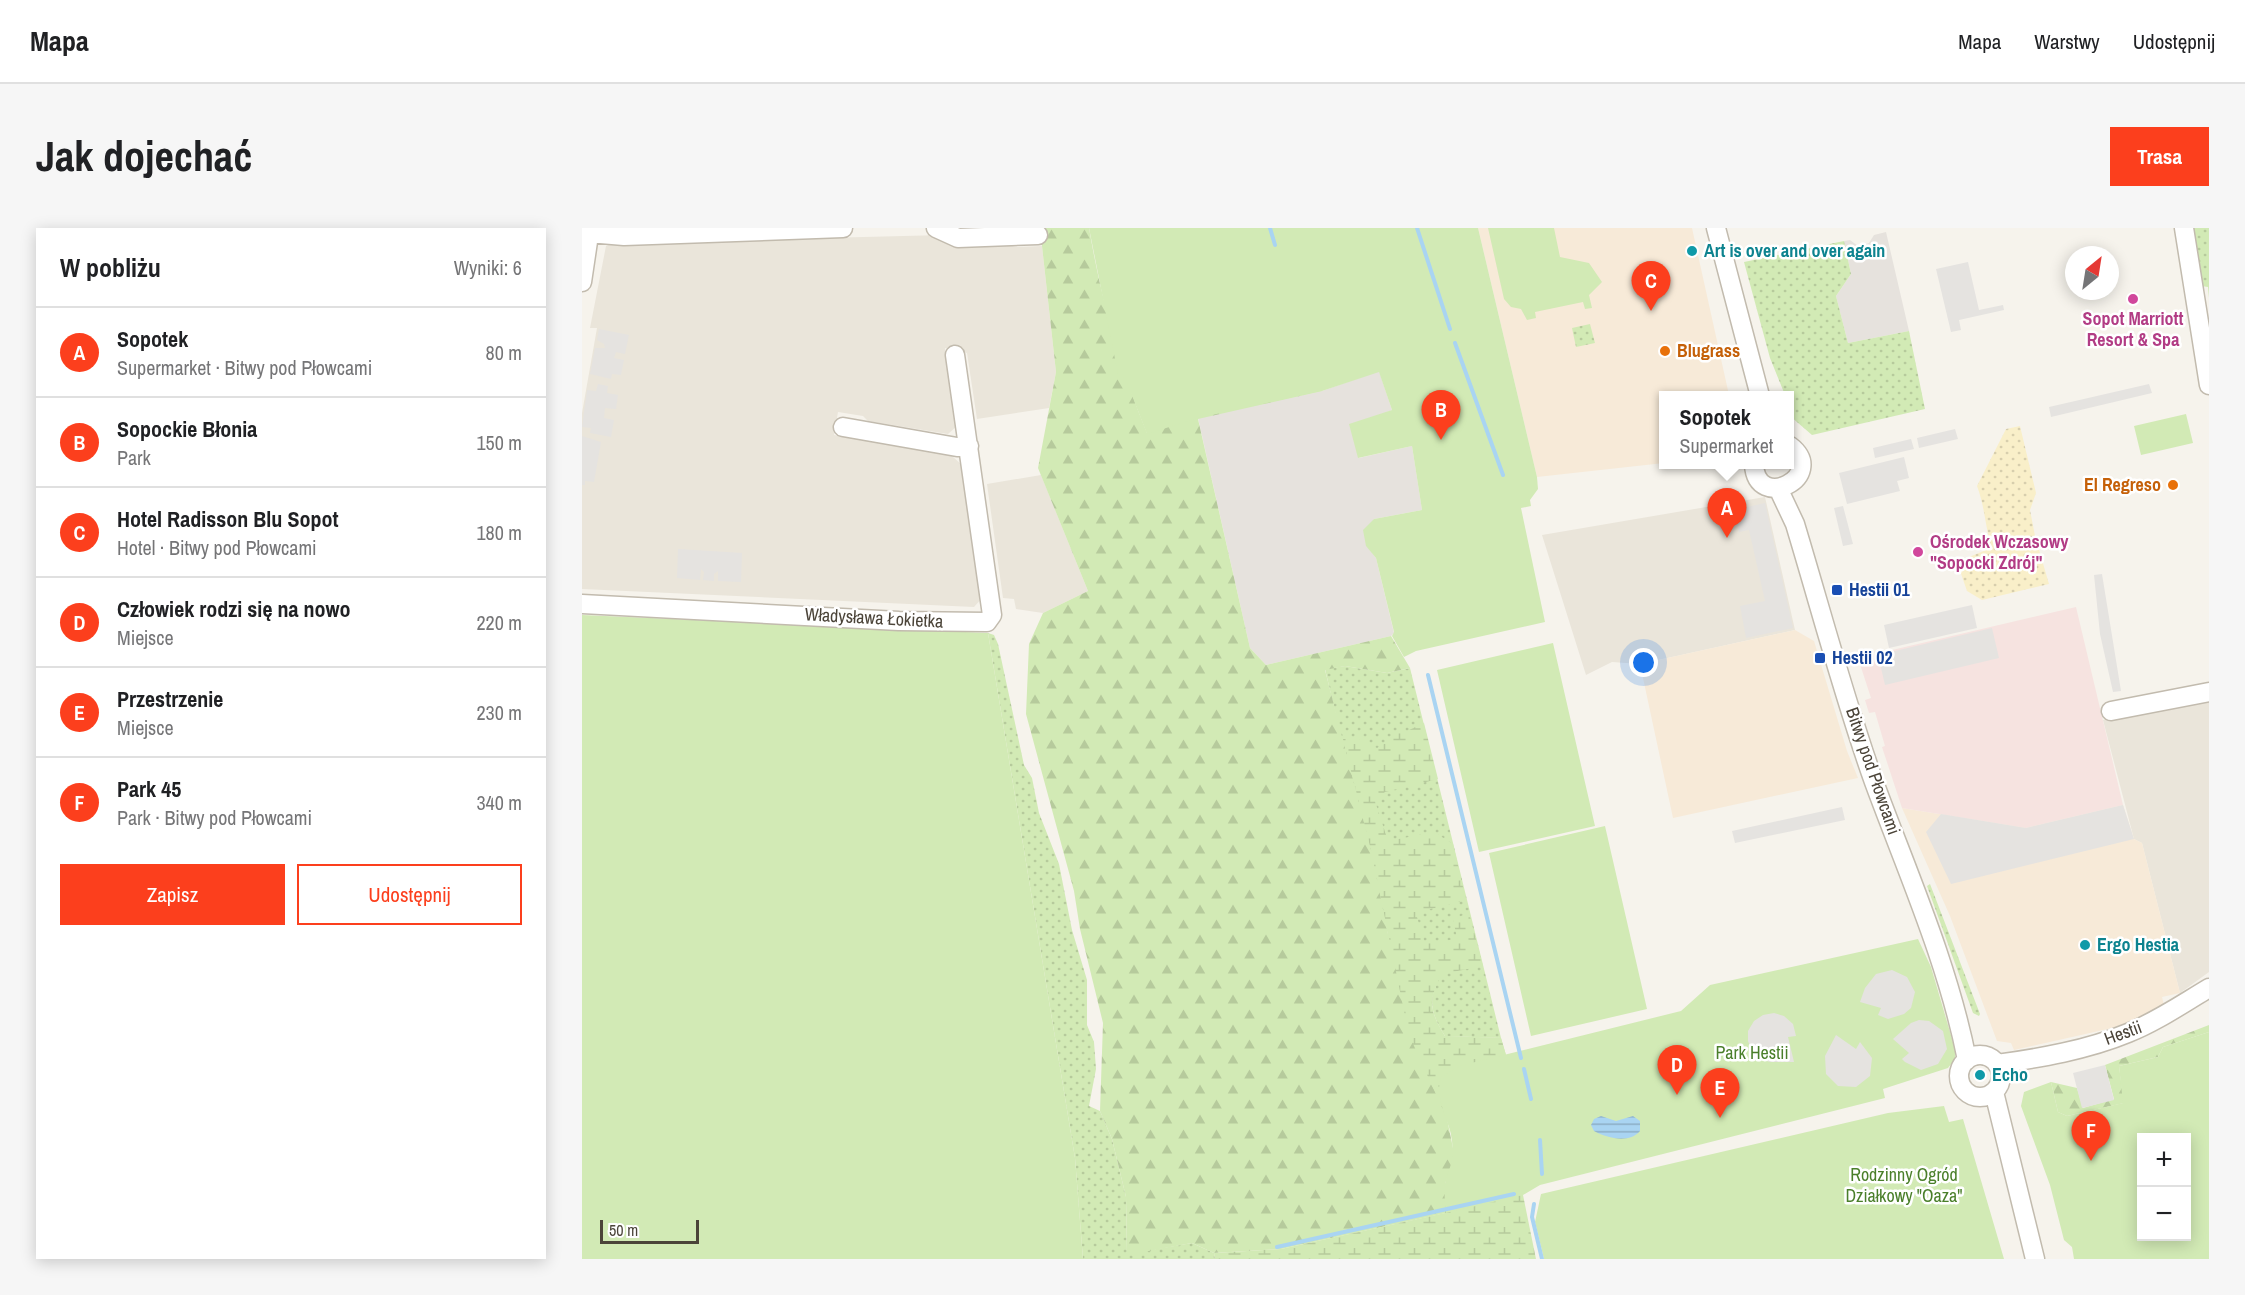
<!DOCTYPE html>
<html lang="pl">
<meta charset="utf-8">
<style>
:root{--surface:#fff;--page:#f6f6f6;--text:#202124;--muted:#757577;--line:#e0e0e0;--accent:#fc3f1d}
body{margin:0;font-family:"Archivo Narrow",sans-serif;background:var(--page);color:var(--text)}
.controls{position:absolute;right:18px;bottom:18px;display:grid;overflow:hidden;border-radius:0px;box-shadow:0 3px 15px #0003}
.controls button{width:54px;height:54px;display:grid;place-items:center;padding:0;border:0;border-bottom:2px solid var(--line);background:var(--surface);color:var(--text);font:30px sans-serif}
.compass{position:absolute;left:1483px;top:18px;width:54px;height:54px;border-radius:50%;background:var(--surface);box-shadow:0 3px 15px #0003;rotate:30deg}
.scale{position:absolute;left:18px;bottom:15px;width:99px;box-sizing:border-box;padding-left:6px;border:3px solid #4b4439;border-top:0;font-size:16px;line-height:21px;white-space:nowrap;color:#4b4439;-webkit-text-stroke:4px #fff;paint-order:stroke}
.you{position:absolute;left:1062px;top:435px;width:21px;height:21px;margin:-15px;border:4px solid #fff;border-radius:50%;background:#1a73e8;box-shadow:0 0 0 9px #1a73e833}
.badge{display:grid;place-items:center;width:39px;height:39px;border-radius:50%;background:var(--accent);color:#fff;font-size:20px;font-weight:700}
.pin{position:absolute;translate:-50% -50px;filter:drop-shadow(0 2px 3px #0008)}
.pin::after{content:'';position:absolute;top:32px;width:21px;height:18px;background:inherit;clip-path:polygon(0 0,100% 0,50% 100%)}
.popup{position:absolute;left:1077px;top:163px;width:135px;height:78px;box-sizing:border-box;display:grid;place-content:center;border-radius:0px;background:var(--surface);filter:drop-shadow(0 2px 4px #0005);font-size:20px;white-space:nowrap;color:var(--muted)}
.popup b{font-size:22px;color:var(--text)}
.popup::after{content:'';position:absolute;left:50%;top:100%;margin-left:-12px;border:12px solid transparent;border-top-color:var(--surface)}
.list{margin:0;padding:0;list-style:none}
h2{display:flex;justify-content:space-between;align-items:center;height:78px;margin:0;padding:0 24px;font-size:26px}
h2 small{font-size:20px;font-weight:400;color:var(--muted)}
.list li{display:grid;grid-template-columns:39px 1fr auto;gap:18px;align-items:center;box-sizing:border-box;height:90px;padding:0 24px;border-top:2px solid var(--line)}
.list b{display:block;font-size:22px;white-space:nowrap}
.list p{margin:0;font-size:20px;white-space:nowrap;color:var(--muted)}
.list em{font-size:20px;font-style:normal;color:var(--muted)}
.actions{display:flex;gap:12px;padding:18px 24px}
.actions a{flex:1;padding:14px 0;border:2px solid var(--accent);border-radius:0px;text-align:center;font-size:21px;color:var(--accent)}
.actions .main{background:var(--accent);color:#fff}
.map{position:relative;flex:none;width:1627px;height:1031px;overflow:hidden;border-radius:0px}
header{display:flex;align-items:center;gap:36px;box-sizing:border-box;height:84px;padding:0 30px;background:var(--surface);border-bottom:2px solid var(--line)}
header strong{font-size:28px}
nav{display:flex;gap:33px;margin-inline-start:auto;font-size:21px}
.intro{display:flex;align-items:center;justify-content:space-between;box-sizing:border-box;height:144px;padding:0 36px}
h1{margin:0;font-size:42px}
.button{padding:15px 27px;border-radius:0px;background:var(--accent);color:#fff;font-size:21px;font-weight:700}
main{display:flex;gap:36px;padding:0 36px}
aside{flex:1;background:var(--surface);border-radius:0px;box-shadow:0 3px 15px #0003}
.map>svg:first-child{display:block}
</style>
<header>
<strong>Mapa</strong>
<nav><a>Mapa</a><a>Warstwy</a><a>Udostępnij</a></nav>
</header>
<div class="intro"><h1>Jak dojechać</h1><a class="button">Trasa</a></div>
<main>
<aside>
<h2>W pobliżu<small>Wyniki: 6</small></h2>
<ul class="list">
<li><span class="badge">A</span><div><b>Sopotek</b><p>Supermarket · Bitwy pod Płowcami</p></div><em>80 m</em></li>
<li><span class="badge">B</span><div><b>Sopockie Błonia</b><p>Park</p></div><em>150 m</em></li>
<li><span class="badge">C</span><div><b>Hotel Radisson Blu Sopot</b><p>Hotel · Bitwy pod Płowcami</p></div><em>180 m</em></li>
<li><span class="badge">D</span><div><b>Człowiek rodzi się na nowo</b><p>Miejsce</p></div><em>220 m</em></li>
<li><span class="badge">E</span><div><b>Przestrzenie</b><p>Miejsce</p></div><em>230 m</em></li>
<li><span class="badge">F</span><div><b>Park 45</b><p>Park · Bitwy pod Płowcami</p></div><em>340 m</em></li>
</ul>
<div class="actions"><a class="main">Zapisz</a><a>Udostępnij</a></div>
</aside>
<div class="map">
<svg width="1627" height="1031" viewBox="0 0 1627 1031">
<defs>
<pattern id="grass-dots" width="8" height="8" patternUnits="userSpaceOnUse" patternTransform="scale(1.5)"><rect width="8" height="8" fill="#d2eab5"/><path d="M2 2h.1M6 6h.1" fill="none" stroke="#b6ca9c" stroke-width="1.8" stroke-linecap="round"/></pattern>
<pattern id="forest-firs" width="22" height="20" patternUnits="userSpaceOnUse" patternTransform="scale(1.5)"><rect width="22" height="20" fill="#d2eab5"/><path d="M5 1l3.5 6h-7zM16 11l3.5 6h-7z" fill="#b6ca9c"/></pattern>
<pattern id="wetland-marsh" width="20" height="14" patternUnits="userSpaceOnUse" patternTransform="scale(1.5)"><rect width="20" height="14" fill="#d2eab5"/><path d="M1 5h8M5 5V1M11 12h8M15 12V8" fill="none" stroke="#b6ca9c"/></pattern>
<pattern id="sand-dots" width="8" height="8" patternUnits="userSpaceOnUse" patternTransform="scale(1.5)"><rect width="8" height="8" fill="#f9efc9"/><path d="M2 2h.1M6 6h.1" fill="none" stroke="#d7cead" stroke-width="1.8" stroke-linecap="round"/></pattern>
<pattern id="water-rules" width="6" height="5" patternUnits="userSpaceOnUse" patternTransform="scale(1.5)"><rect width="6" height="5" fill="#a9d4f2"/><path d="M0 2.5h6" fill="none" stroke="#8caec5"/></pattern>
</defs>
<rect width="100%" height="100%" fill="#f6f3ec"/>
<!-- residential -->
<path fill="#eae5da" d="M 362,7 L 436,19 L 460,18 L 474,144 L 467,180 L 395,191 L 385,125 L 363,120 L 375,198 L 366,206 L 286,193 L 281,188 L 256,184 L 252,207 L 370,228 L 381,238 L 401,369 L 392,379 L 0,361 L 0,185 L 15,100 L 8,100 L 24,18 L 31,15 Z
M 459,247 L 506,363 L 461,385 L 434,381 L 432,371 L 421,370 L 405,256 Z
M 1183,269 L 1213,402 L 1058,436 L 1030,434 L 1004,447 L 960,307 Z
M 1627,470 L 1627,744 L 1598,765 L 1560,615 L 1552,611 L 1521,492 Z"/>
<!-- commercial -->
<path fill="#f7ead8" d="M 896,0 L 1110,0 L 1147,167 L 1082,168 L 1082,235 L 955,249 Z
M 1213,402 L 1232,413 L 1265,523 L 1276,550 L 1091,590 L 1058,436 Z
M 1541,577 L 1552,611 L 1560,615 L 1598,765 L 1580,769 L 1582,777 L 1548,796 L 1432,822 L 1429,815 L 1415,813 L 1368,688 L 1320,580 L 1444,600 Z"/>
<!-- industrial -->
<path fill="#e6e2dd" d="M 1304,4 L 1327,103 L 1266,115 L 1254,68 L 1269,46 L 1262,13 L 1268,12 L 1276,18 L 1281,17 L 1287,15 L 1292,7 Z
M 797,143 L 810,182 L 770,200 L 777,230 L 830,218 L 840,282 L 792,291 L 785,318 L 794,330 L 812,405 L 809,408 L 684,437 L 668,420 L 616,190 L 740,163 Z"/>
<!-- medical -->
<path fill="#f6e3e0" d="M 1494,379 L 1541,577 L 1444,600 L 1320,580 L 1300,519 L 1303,518 L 1293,484 L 1287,485 L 1283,472 L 1289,470 L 1276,430 Z"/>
<!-- grass -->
<path fill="url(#grass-dots)" d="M 1608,0 L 1627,0 L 1627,70 L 1626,59 L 1619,58 Z
M 1262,13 L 1269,46 L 1254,68 L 1266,115 L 1327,103 L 1343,181 L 1230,207 L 1208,188 L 1208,168 L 1203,167 L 1188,130 L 1162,34 Z
M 1008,96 L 1013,115 L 994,119 L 990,100 Z
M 406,405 L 412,407 L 416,416 L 442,537 L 450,550 L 457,585 L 477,636 L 490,702 L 505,752 L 505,797 L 512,814 L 514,841 L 507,878 L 518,883 L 530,911 L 544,969 L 545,1026 L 610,1015 L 632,1025 L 633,1031 L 501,1031 L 493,930 Z
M 763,438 L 805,445 L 828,440 L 919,810 L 863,808 C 853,793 845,775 854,758 L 806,707 L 743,441 Z
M 1348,656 L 1398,786 L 1397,788 L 1391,785 L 1345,658 Z"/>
<!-- forest -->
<path fill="url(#forest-firs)" d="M 458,0 L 507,0 C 519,71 538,139 565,205 L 674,70 L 835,138 L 748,146 L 740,163 L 616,191 L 668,420 L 684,437 L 809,408 L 828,440 L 805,445 L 763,438 L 743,442 L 789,622 L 806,706 L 854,758 C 845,775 853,792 862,808 L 919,810 L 924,827 L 877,838 L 864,886 L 871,920 L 871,934 L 863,956 L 864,985 L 699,1021 L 632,1025 L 610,1015 L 545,1027 L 544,969 L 530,911 L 518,883 L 521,795 L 498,701 L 492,663 L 444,486 L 447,416 L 461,385 L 506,363 L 456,240 L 474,144 Z
M 1627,797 L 1627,804 L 1581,819 L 1576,829 L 1537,838 L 1542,875 L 1485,888 L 1476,884 L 1469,854 L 1495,860 L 1501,880 L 1532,871 L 1523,837 Z"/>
<!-- wetland -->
<path fill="url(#wetland-marsh)" d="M 842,495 L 856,551 L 803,564 L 793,573 L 806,613 L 852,604 L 871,616 L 884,672 L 837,684 L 835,689 L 842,713 L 856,715 L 875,710 L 871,691 L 887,685 L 901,738 L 860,746 C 846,773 846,781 863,808 L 919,810 L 924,827 L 921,835 L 940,918 L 941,967 L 954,1031 L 633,1031 L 632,1025 L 699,1021 L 863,985 L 863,956 L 871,934 L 871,920 L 868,897 L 827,807 L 789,622 L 761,511 L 777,511 L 795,520 L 807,513 L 811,504 L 825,503 Z"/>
<!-- sand -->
<path fill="url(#sand-dots)" d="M 1438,198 L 1454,265 L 1448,282 L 1453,308 L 1467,356 L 1400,372 L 1385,363 L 1375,334 L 1404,322 L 1408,314 C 1403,295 1402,276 1395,258 L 1424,201 Z"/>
<!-- green -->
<path fill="#d2eab5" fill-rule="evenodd" d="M 507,0 L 896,0 L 955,249 L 956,261 L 948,272 L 949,278 L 939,280 L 963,394 L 834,423 L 822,429 L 810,408 L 812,404 L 794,330 L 784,318 L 781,302 L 792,291 L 840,282 L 830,218 L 776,230 L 767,196 L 810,182 L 797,144 L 740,163 L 616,190 L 565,206 L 544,152 L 536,146 Z
M 906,0 L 972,0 L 978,29 L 1007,35 L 1020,54 L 1007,67 L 1010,80 L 1003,81 L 1001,74 L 953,84 L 954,90 L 945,92 L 939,81 L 929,79 L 922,71 Z
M 1604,186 L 1611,215 L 1559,227 L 1552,198 Z
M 0,387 L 406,405 L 493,930 L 501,1031 L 0,1031 Z
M 971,415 L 1013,598 L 897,624 L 855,442 Z
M 1023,598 L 1065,781 L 949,808 L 907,625 Z
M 1336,711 L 1349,739 L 1373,821 L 1373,831 L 1366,840 L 1301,861 L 1303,870 L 958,957 L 941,967 L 864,985 C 863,976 862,966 863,957 C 865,944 872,934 871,921 C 871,895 851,874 859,849 L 877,838 L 1099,783 L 1128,757 Z
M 1627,804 L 1627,1031 L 1492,1031 L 1490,1019 L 1482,1012 L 1468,957 L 1439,878 L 1442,864 L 1469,854 L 1476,884 L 1485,888 L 1541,875 L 1537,838 L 1576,829 L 1581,819 ZM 1560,910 L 1604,910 L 1604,1008 L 1560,1008 Z
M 1362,878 L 1367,894 L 1381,891 L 1422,1031 L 962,1031 L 953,994 L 959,966 L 1306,885 Z"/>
<!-- parking -->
<path fill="#e5e3e0" d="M 1386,34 L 1397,82 L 1421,77 L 1422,82 L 1377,92 L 1379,102 L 1369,104 L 1354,41 Z
M 17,101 L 47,107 L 43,126 L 34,124 L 32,130 L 42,132 L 39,147 L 30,146 L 29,151 L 8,146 L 13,120 L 23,120 L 22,116 L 15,112 Z
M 16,156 L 26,158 L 25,165 L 36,167 L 34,181 L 23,180 L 22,190 L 32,192 L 29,209 L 8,205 L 9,200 L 0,199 L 5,162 L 14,163 Z
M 1567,156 L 1570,165 L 1469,189 L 1467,179 Z
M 1373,201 L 1376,211 L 1337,220 L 1335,210 Z
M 0,208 L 19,214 L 12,254 L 3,253 L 3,257 L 0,257 Z
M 1329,211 L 1332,221 L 1293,230 L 1291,220 Z
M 1322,229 L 1327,250 L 1315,253 L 1318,263 L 1265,276 L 1257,245 Z
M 1183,275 L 1211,400 L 1164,410 L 1158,378 L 1183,373 L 1167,302 L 1157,304 L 1152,282 Z
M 1261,278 L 1271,316 L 1261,318 L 1252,280 Z
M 96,321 L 160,325 L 159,354 L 136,353 L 136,343 L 132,346 L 132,353 L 121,352 L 122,344 L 119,341 L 118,352 L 95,350 Z
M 1520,346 L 1539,463 L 1531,464 L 1518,406 L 1512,347 Z
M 1390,377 L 1395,400 L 1307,420 L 1302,397 Z
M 1410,400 L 1417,430 L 1303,457 L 1296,427 Z
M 1541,577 L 1552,611 L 1369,656 L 1344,604 L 1359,586 L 1444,600 Z
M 1260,579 L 1263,592 L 1153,615 L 1150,603 Z
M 1310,742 L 1325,749 L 1333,764 L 1329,780 L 1322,786 L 1306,791 L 1296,787 L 1299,780 L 1278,774 L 1283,760 L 1294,746 Z
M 1192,785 L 1202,788 L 1211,796 L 1214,808 L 1206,809 L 1212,834 L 1188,834 L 1178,831 L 1170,824 L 1166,813 L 1166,803 L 1172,793 L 1181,787 Z
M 1337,792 L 1347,793 L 1361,803 L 1365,821 L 1356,836 L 1339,842 L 1323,834 L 1320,831 L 1327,825 L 1311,811 L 1329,795 Z
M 1254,807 L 1274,821 L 1278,814 L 1290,830 L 1288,848 L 1274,859 L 1256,858 L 1244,846 L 1243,828 Z
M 1523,837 L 1532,872 L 1500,880 L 1491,845 Z"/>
<!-- water -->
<path fill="url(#water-rules)" d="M 1019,888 L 1034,893 L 1051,888 L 1058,893 L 1058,903 C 1047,916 1025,910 1012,903 L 1009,897 L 1012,891 Z"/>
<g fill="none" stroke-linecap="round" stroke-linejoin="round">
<!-- stream -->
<path stroke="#a9d4f2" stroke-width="4" d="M 688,0 L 693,17
M 835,0 L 868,101
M 873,115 L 921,247
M 846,447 L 939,830
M 942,841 L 949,871
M 958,912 L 960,946
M 952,976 L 950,989 L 960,1031
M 695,1019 L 932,966"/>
<!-- minor casing -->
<g stroke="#c2bbae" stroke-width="21">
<path id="minor" d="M 354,0 L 376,10 L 456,7
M 1134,0 L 1178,168
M 1602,0 L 1627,157
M 7,5 L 42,8 L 261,0
M 0,54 L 8,0
M 261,199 L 375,219 L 387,218
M 1172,236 C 1174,285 1247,248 1208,218
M 1196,260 L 1213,296 C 1239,382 1262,470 1292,554 C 1326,646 1366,735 1385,832
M 0,376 L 317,393 L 405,394 L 410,387 L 373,127
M 1529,483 L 1627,464
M1377 848a21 21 0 1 1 42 0a21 21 0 1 1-42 0Z
M 1415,836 C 1458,830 1505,822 1546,805 C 1574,794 1600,776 1627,760
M 1412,864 L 1453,1031"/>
</g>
<!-- minor -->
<use href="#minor" stroke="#fff" stroke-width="18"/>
</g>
<!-- markers -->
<g fill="#0f9aa8" stroke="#fff" stroke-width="2">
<circle cx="1110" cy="23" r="6"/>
<circle cx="1503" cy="717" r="6"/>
<circle cx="1398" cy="847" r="6"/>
</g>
<g fill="#d1479c" stroke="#fff" stroke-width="2">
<circle cx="1551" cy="71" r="6"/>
<circle cx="1336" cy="324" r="6"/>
</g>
<g fill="#e8710a" stroke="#fff" stroke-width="2">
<circle cx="1083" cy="123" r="6"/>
<circle cx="1591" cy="257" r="6"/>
</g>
<g fill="#1a4fb4" stroke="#fff" stroke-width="2">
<rect x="1249" y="356" width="12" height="12" rx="3"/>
<rect x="1232" y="424" width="12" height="12" rx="3"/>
</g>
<g text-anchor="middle" stroke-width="5" stroke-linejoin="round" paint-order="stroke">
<!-- culture labels -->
<g font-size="18" font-weight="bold" fill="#0d838f" stroke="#fff" text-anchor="start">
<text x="1122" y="29">Art is over and over again</text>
<text x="1515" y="723">Ergo Hestia</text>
<text x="1410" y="853">Echo</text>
</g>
<!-- hotel labels -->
<g font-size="18" font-weight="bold" fill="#b23c85" stroke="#fff">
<text x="1551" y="97">Sopot Marriott<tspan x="1551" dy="21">Resort &amp; Spa</tspan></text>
<text x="1348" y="320" text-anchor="start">Ośrodek Wczasowy<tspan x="1348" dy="21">"Sopocki Zdrój"</tspan></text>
</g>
<!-- food labels -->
<g font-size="18" font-weight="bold" fill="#c56008" stroke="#fff" text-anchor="start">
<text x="1095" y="129">Blugrass</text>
<text x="1579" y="263" text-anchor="end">El Regreso</text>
</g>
<!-- transit labels -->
<g font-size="18" font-weight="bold" fill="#164399" stroke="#fff" text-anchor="start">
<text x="1267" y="368">Hestii 01</text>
<text x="1250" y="436">Hestii 02</text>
</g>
<!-- street labels -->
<g font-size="18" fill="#4b4439" stroke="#fff">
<text transform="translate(292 390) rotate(3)" y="6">Władysława Łokietka</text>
<text transform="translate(1291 543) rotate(71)" y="6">Bitwy pod Płowcami</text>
<text transform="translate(1541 805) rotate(-20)" y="6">Hestii</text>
</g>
<!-- park labels -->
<g font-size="18" fill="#4a7f2a" stroke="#fff">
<text x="1170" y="831">Park Hestii</text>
<text x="1322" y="953">Rodzinny Ogród<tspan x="1322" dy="21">Działkowy "Oaza"</tspan></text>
</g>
</g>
</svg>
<div class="controls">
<button>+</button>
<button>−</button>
</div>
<svg class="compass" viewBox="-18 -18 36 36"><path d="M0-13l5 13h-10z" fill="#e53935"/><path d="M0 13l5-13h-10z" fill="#757577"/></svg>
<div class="scale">50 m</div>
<div class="you"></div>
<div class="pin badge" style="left:1145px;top:310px">A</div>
<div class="popup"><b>Sopotek</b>Supermarket</div>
<div class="pin badge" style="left:859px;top:212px">B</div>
<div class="pin badge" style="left:1069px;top:83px">C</div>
<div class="pin badge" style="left:1095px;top:867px">D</div>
<div class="pin badge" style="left:1138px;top:890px">E</div>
<div class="pin badge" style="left:1509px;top:933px">F</div>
</div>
</main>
